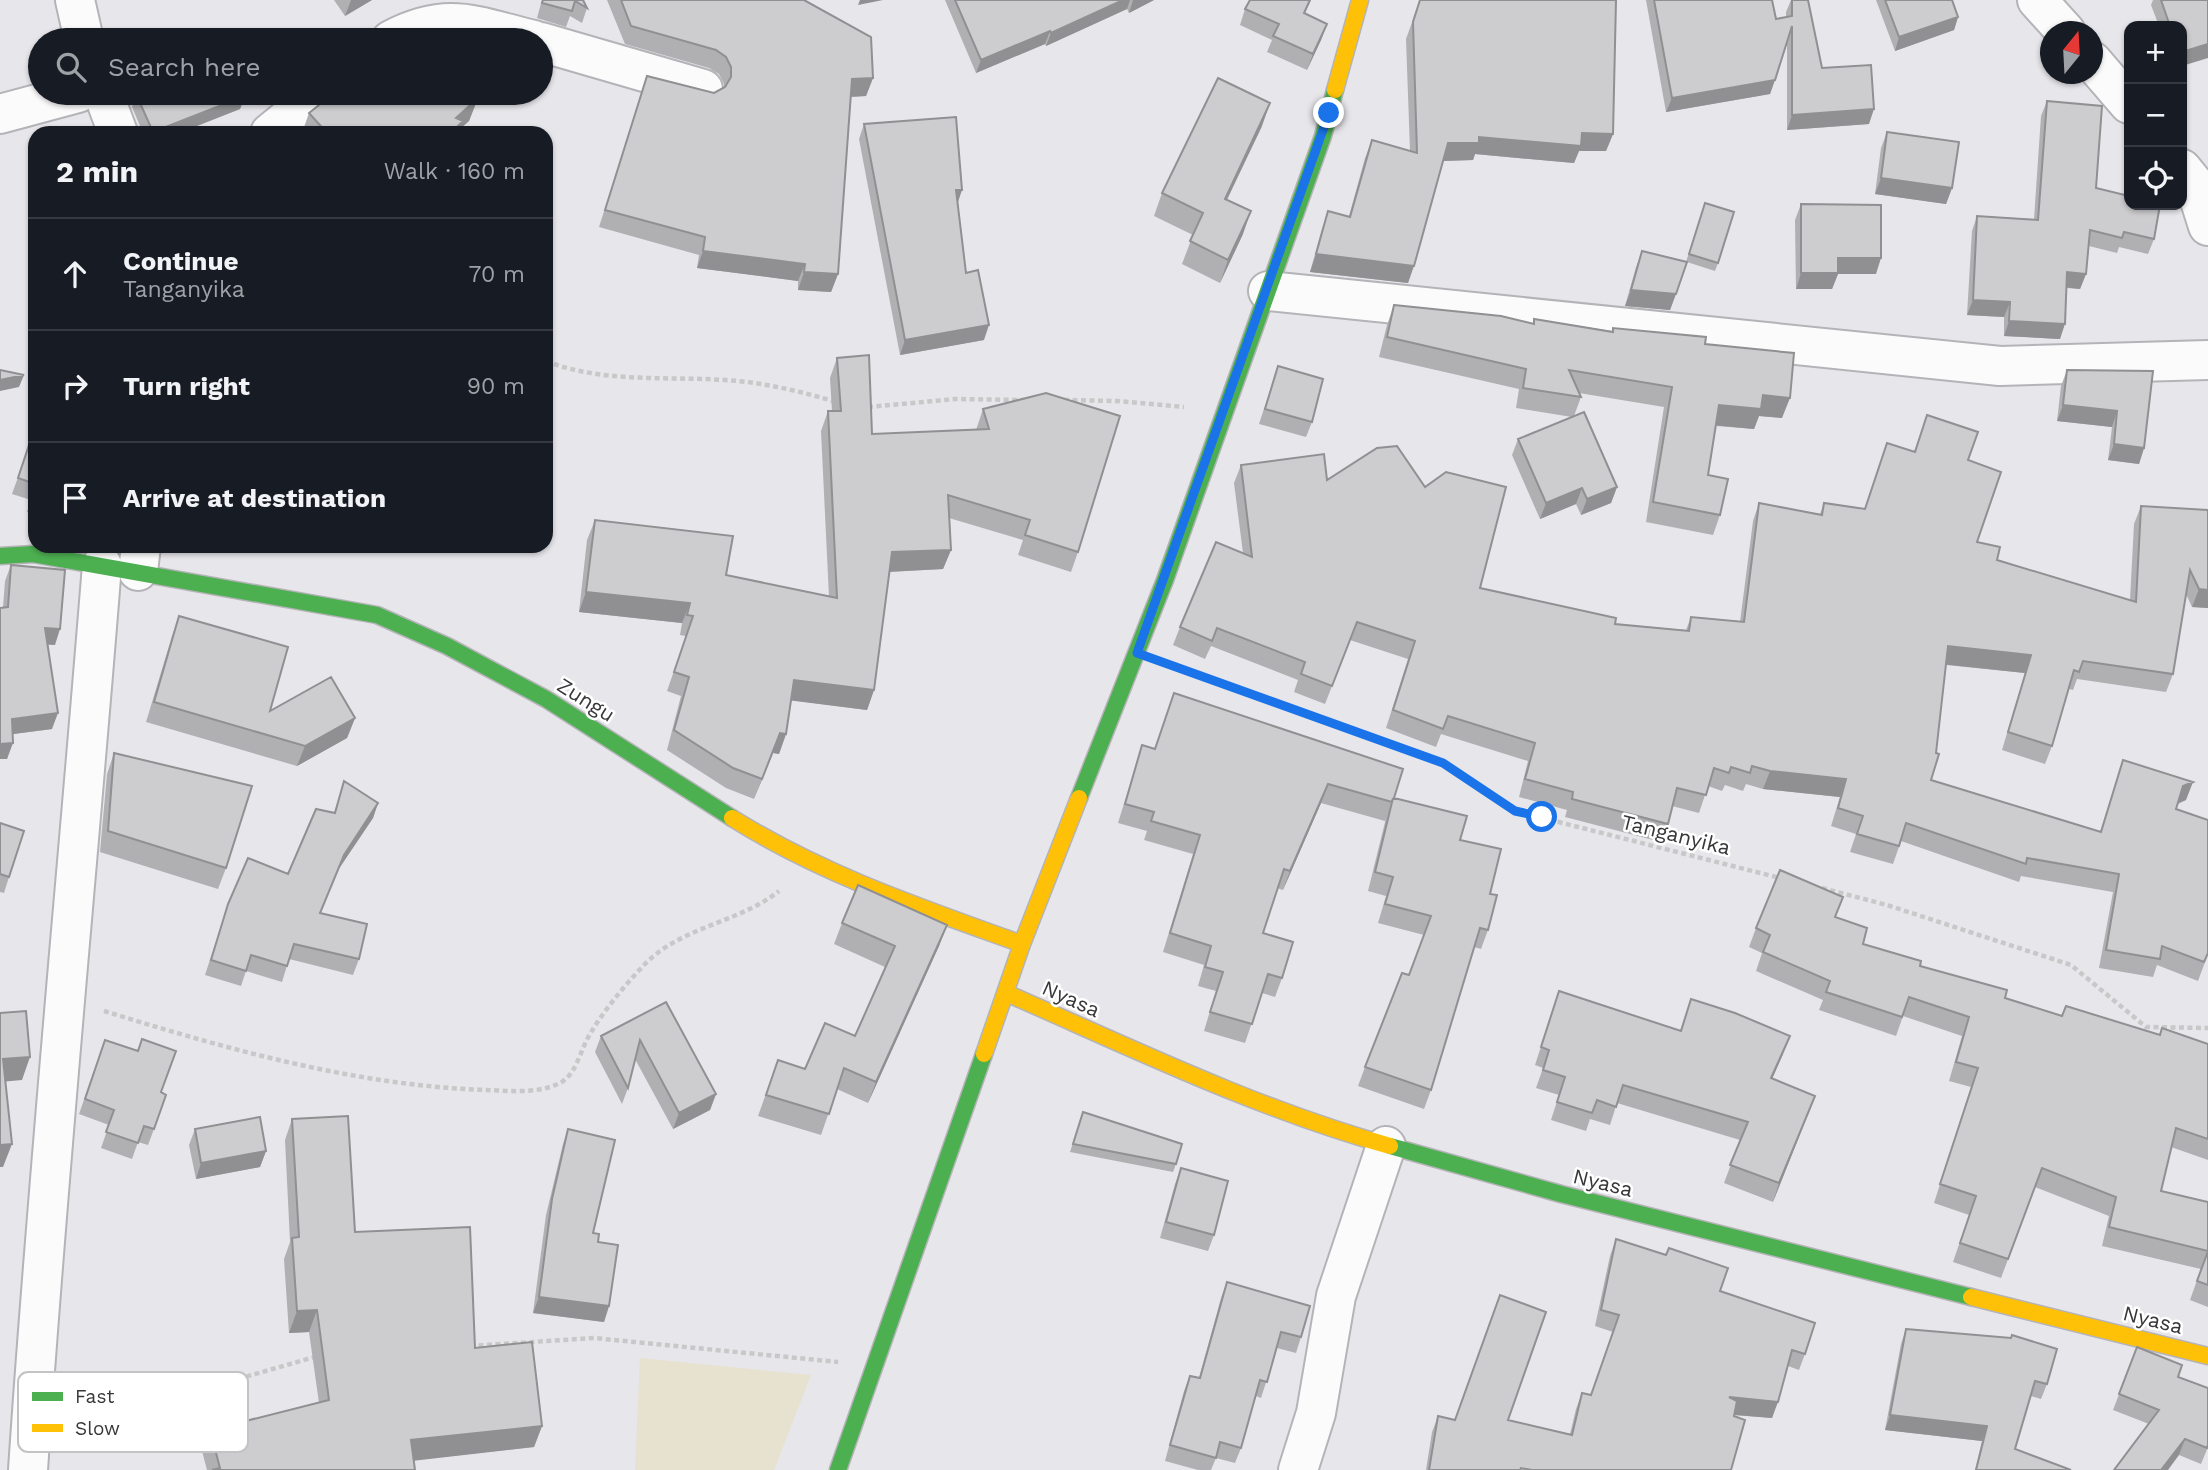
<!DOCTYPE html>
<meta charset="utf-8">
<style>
:root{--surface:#171b24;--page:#242831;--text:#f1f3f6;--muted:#9ea1a6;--line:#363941}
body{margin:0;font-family:"Work Sans",sans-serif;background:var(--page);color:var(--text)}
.controls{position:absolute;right:21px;top:21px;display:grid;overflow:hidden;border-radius:14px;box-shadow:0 2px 5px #0004}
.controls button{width:63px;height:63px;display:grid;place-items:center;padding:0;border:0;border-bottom:2px solid var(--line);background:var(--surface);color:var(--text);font:35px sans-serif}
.compass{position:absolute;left:2040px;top:21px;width:63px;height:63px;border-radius:50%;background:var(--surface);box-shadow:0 2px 5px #0004;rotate:18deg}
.stop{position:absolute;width:21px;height:21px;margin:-16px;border:5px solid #1a73e8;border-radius:50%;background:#fff}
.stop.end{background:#1a73e8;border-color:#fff;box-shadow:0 2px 7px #0008}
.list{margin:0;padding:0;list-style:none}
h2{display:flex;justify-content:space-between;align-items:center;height:91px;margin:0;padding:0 28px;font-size:30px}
h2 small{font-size:23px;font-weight:400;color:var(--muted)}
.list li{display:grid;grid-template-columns:46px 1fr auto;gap:21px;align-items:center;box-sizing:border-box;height:112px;padding:0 28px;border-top:2px solid var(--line)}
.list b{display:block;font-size:26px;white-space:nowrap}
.list p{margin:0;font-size:23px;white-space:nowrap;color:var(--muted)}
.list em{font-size:23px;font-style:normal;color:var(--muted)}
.icon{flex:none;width:38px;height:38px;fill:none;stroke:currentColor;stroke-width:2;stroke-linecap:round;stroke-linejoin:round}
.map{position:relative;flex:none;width:2208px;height:1470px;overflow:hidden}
.search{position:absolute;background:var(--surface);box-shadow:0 2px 5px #0004;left:28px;top:28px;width:525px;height:77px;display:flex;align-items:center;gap:18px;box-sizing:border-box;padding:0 24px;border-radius:38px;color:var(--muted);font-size:26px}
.panel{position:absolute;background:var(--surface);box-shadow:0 2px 5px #0004;left:28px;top:126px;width:525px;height:427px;border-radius:21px}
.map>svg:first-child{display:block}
</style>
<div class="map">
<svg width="2208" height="1470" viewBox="0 0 2208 1470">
<rect width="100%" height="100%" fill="#e7e6eb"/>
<!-- sand -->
<path fill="#e7e1cf" d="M 640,1358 L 811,1375 L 774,1470 L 635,1470 Z"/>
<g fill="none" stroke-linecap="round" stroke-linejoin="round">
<!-- street casing -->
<g stroke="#b4b3b7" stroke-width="42">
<path id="street" d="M 75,0 L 84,40
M 2037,0 L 2066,32
M 391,40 C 448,10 475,26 534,40
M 541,42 L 703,89
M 2092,61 L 2129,104
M 103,93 L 118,133
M 0,114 L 78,93
M 270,133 L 319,93
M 2182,169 L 2195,185 L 2208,226
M 1268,291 L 2000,366 L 2208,360
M 138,571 L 141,546
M 28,1470 C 48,1168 78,867 102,565
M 1298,1470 L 1316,1413 L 1336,1296 L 1386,1146"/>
</g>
<!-- fast casing -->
<g stroke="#b4b3b7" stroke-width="19">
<path id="fast" d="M 0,556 L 33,554 L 377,615 L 447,646 L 546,699 L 732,818
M 1079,798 L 1165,580 L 1323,136 L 1335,90
M 1390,1146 L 1561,1194 L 1971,1297
M 838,1470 L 984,1054"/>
</g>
<!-- slow casing -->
<g stroke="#b4b3b7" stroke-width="19">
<path id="slow" d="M 1335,90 L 1360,0
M 732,818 C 823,875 922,908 1022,944
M 1006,993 C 1132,1048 1257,1109 1390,1146
M 984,1054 L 1022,944 L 1079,798
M 1971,1297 L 2208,1356"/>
</g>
<!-- path -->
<path stroke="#c8c8c8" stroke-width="4.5" stroke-dasharray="5 3.5" stroke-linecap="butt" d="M 546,361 C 609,386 681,374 747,382 C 777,386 807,393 836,402
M 1064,400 L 1117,401 L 1184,407
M 868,407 L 956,399 L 1024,400
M 1174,666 L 1443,763 L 1515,811 L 1780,878
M 1822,888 L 1887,905 L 2071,965 L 2146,1027 L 2208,1028
M 104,1011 C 227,1049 357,1086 487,1090 C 510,1091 538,1094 560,1083 C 577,1074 580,1050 590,1034 C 605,1009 625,985 645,964 C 682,926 739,923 779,891
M 470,1346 L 594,1338 L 838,1362
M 71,1402 L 168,1399 L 318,1356"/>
<!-- street -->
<use href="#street" stroke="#fbfbfc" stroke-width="38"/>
<!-- fast -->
<use href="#fast" stroke="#4caf50" stroke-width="16"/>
<!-- slow -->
<use href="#slow" stroke="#ffc107" stroke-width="16"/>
</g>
<!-- wall -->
<path fill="#b0b0b3" d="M 334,0 L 372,0 L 345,16 Z
M 542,0 L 583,0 L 587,8 L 582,23 L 570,16 L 566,27 L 537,18 Z
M 607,0 L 804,0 L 873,78 L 866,96 L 851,97 L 838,274 L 831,292 L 798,290 L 798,281 L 697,268 L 699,255 L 599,227 L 647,76 L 714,93 L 724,87 L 724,84 L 719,74 L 709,68 L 625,44 Z
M 945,0 L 1154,0 L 1129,13 L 1127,9 L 1046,46 L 1045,44 L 976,73 Z
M 1311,0 L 1305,13 L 1327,24 L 1321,40 L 1307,70 L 1267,52 L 1272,40 L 1240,25 L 1245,9 Z
M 1420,0 L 1613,134 L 1606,151 L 1579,151 L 1574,163 L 1475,154 L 1473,160 L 1443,161 L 1408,283 L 1310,272 L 1322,229 L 1328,211 L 1349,216 L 1365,158 L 1372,140 L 1410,151 L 1406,39 Z
M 1646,0 L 1772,0 L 1776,19 L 1786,17 L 1786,12 L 1791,0 L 1808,0 L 1822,68 L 1869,124 L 1787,130 L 1787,44 L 1770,94 L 1666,112 Z
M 1876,0 L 1952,0 L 1958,17 L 1954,30 L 1895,51 Z
M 2153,0 L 2208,0 L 2182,26 L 2159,26 L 2151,5 Z
M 136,94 L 245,96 L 240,109 L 179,133 L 143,133 L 132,107 Z
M 478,98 L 469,121 L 460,129 L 459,133 L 302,133 L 309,113 Z
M 2047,101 L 2096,188 L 2154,239 L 2148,254 L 2119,247 L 2117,253 L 2089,246 L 2086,274 L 2080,289 L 2067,288 L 2060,339 L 2004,336 L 2004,317 L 1967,315 L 1972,231 L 1977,216 L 2034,219 L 2041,116 Z
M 864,124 L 957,203 L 966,273 L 984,340 L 900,355 L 859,139 Z
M 1262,126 L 1227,200 L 1243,234 L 1220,283 L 1182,264 L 1193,235 L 1154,216 L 1162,193 Z
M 1887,132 L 1952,188 L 1946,204 L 1875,194 L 1881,148 Z
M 1801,204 L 1876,274 L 1838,274 L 1832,289 L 1796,289 L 1795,220 Z
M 1702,211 L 1718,263 L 1715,271 L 1687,262 L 1670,310 L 1625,306 L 1636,267 L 1642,251 L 1686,262 Z
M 1394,305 L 1533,323 L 1534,319 L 1612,331 L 1613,328 L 1705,344 L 1782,418 L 1759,416 L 1754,429 L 1716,426 L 1708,475 L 1720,515 L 1713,535 L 1646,522 L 1664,407 L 1579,393 L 1581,397 L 1574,416 L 1617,487 L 1611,503 L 1581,515 L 1576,504 L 1540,519 L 1512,455 L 1518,439 L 1572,417 L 1516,408 L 1519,389 L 1379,357 L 1387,325 Z
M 837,358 L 872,434 L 976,430 L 983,409 L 1078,552 L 1071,572 L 1018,555 L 1023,540 L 949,518 L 951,550 L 943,569 L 889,572 L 874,690 L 867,710 L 791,700 L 786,734 L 779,754 L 773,753 L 754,799 L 726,788 L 667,750 L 681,696 L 667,691 L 686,636 L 680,635 L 682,623 L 579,612 L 587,540 L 595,520 L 726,575 L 829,597 L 821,431 L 828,411 L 832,411 L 830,378 Z
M 1278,366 L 1312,422 L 1306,437 L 1259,424 Z
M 2067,370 L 2153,371 L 2144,448 L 2139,464 L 2108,460 L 2112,427 L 2057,421 L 2061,386 Z
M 1927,415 L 1968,460 L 1977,542 L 1997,560 L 2130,600 L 2134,524 L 2141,506 L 2208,510 L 2208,608 L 2192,607 L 2186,594 L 2173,674 L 2166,692 L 2077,679 L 2073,690 L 2069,689 L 2052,746 L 2045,764 L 2002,750 L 2025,673 L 1946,665 L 1931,780 L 2100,832 L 2123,760 L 2186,800 L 2178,804 L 2176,809 L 2208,954 L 2198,981 L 2157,965 L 2153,977 L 2099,968 L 2113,892 L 2021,876 L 2019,882 L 1901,841 L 1893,864 L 1850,852 L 1856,834 L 1831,826 L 1840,797 L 1763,789 L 1746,784 L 1743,791 L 1725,785 L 1722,791 L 1708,786 L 1699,813 L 1672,806 L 1668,824 L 1661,842 L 1565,817 L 1567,810 L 1519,797 L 1528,761 L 1441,734 L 1436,747 L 1386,728 L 1408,659 L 1350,640 L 1325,704 L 1294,692 L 1298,680 L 1211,646 L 1205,659 L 1173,645 L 1180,627 L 1243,553 L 1234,483 L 1241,465 L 1327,480 L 1480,588 L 1615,624 L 1686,630 L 1691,617 L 1740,622 L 1753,521 L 1759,503 L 1820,514 L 1824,503 L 1864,509 L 1914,452 Z
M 35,430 L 35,515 L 27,512 L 31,500 L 12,494 Z
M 11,565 L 55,645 L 47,644 L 52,729 L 12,734 L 7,759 L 0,759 L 0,608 L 3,607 L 5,581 Z
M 179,616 L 270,711 L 355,718 L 347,738 L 297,766 L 146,722 L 172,636 Z
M 1174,693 L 1394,798 L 1460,840 L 1490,894 L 1488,930 L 1481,949 L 1474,947 L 1431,1090 L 1424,1109 L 1358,1086 L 1365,1067 L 1409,975 L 1424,935 L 1378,923 L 1386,896 L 1368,891 L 1386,818 L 1385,821 L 1321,803 L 1283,890 L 1277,888 L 1263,933 L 1282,978 L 1275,997 L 1262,993 L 1245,1043 L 1204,1031 L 1216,991 L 1198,986 L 1204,965 L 1163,952 L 1193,854 L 1144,840 L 1147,831 L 1118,823 L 1142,745 L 1155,749 Z
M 114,753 L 226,868 L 218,889 L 100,852 L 107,774 Z
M 344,781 L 378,803 L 373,818 L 338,870 L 320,913 L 359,959 L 353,975 L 289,959 L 282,982 L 246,971 L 241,986 L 205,975 L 228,904 L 288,874 L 334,813 Z
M 0,823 L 9,877 L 4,893 L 0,892 Z
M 1836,917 L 1863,944 L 2005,998 L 2062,1016 L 2208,1044 L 2208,1160 L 2171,1147 L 2161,1191 L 2208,1202 L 2208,1307 L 2190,1300 L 2201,1269 L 2102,1246 L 2109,1216 L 2035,1187 L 2001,1278 L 1953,1262 L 1969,1215 L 1934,1203 L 1971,1087 L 1949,1081 L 1962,1036 L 1903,1016 L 1896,1036 L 1819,1010 L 1823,1000 L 1756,971 L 1762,953 L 1749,947 L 1756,928 Z
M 842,923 L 947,925 L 939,946 L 868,1103 L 837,1089 L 821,1135 L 758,1116 L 778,1060 L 805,1069 L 855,1036 L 885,967 L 834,944 Z
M 1559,991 L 1680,1031 L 1691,999 L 1783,1054 L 1772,1079 L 1815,1096 L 1773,1202 L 1724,1183 L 1740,1140 L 1617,1103 L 1610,1125 L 1590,1119 L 1586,1131 L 1551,1120 L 1559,1095 L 1536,1088 L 1543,1068 L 1535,1065 Z
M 666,1002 L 716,1094 L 710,1110 L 673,1129 L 635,1059 L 628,1088 L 622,1104 L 595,1052 L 601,1036 Z
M 105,1040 L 161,1092 L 154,1129 L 148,1145 L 138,1142 L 132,1159 L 101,1148 L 109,1125 L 79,1114 Z
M 1083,1112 L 1176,1164 L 1173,1172 L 1070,1152 Z
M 292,1119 L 355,1232 L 475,1348 L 542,1426 L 534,1447 L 414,1460 L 415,1470 L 207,1470 L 202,1451 L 210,1430 L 319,1403 L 309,1332 L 289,1333 L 284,1259 L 290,1242 L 285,1140 Z
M 195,1129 L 266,1151 L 260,1167 L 196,1179 L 189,1145 Z
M 568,1129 L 609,1306 L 604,1322 L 533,1313 L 546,1215 L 563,1144 Z
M 1181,1168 L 1214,1235 L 1208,1251 L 1160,1238 L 1175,1184 Z
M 1616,1239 L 1720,1291 L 1805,1354 L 1799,1370 L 1788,1366 L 1772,1418 L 1734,1415 L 1731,1470 L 1426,1470 L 1432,1432 L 1438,1416 L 1455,1420 L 1508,1420 L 1570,1434 L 1576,1409 L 1582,1393 L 1591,1395 L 1613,1332 L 1595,1326 L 1610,1256 Z
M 1227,1282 L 1301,1337 L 1296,1353 L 1277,1348 L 1261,1398 L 1256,1396 L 1241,1448 L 1235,1463 L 1216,1458 L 1211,1470 L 1198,1470 L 1165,1461 L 1184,1391 L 1190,1376 L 1199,1378 L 1221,1298 Z
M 1906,1329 L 2047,1384 L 2041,1399 L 2031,1396 L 2015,1449 L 2071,1470 L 1975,1470 L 1982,1441 L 1885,1430 L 1901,1344 Z
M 2137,1347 L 2178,1377 L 2208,1447 L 2201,1464 L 2179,1455 L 2149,1424 L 2113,1410 Z"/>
<!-- shaded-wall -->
<path fill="#909092" d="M 351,0 L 372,0 L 345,16 Z
M 860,0 L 883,0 L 858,5 Z
M 1123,0 L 1130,0 L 1127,9 L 1046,46 L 1051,33 Z
M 1133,0 L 1154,0 L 1129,13 Z
M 1958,17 L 1954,30 L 1895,51 L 1899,37 Z
M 1327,24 L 1321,40 L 1307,70 L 1313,54 Z
M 1050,31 L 1045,44 L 976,73 L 981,60 Z
M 2208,43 L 2208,58 L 2182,66 L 2182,52 Z
M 873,78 L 866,96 L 846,97 L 852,79 Z
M 1775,80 L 1770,94 L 1666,112 L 1672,98 Z
M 245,96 L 240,109 L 179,133 L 153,133 L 153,132 Z
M 478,98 L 469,121 L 460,129 L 459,133 L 450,133 L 456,118 Z
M 1270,103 L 1262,126 L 1216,222 L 1225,199 Z
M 1874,109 L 1869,124 L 1787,130 L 1792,115 Z
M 1582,133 L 1613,134 L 1606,151 L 1579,151 L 1574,163 L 1475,154 L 1473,160 L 1442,161 L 1448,143 L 1479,137 Z
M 1881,178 L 1952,188 L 1946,204 L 1875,194 Z
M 956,190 L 962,190 L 957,205 Z
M 1251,211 L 1243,234 L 1220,283 L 1228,260 Z
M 703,251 L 805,264 L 798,281 L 697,268 Z
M 1316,254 L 1414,266 L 1408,283 L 1310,272 Z
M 1838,258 L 1881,258 L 1876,274 L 1838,274 L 1832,289 L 1796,289 L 1801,273 Z
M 804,272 L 838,274 L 831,292 L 798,290 Z
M 2067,272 L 2086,274 L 2080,289 L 2062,287 Z
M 1631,290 L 1676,294 L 1670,310 L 1625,306 Z
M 1973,300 L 2010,302 L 2004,317 L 1967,315 Z
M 2009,321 L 2065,324 L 2060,339 L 2004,336 Z
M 989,325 L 984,340 L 900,355 L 905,340 Z
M 24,375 L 19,387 L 0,391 L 0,380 Z
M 1763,395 L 1790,398 L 1782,418 L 1759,416 L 1754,429 L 1712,425 L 1719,405 Z
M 2063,405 L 2117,411 L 2112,427 L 2057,421 Z
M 2114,444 L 2144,448 L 2139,464 L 2108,460 Z
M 1617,487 L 1611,503 L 1581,515 L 1587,499 Z
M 1582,488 L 1576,504 L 1540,519 L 1546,503 Z
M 229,546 L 257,546 L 227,551 Z
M 951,550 L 943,569 L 885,572 L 892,552 Z
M 2199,589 L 2208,590 L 2208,608 L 2192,607 Z
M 586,592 L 690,603 L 682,623 L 579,612 Z
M 45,628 L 60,629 L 55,645 L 39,644 Z
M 1948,646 L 2031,655 L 2025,673 L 1941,664 Z
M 794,680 L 874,690 L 867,710 L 787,700 Z
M 58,713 L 52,729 L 6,735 L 12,719 Z
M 355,718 L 347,738 L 297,766 L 305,746 Z
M 780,733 L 786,734 L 779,754 L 773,753 L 754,799 Z
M 13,743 L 7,759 L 0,759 L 0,744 Z
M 1770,771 L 1846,779 L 1840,797 L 1763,789 Z
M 2193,782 L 2186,800 L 2176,804 L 2183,786 Z
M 1328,784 L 1321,803 L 1283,890 L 1290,871 Z
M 378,803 L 373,818 L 338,870 L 314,928 L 344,855 Z
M 947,925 L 939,946 L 868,1103 L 876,1082 Z
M 1790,1036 L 1783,1054 L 1764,1097 L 1771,1078 Z
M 30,1057 L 22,1080 L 0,1082 L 3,1059 Z
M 716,1094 L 710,1110 L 673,1129 L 679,1113 Z
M 1815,1096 L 1808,1114 L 1773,1202 L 1779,1183 Z
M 12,1144 L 3,1167 L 0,1167 L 0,1145 Z
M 266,1151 L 260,1167 L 196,1179 L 201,1163 Z
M 539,1297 L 609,1306 L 604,1322 L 533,1313 Z
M 317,1310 L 309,1332 L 289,1333 L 297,1311 Z
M 1729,1397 L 1778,1402 L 1772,1418 L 1723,1414 Z
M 1890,1415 L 1987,1426 L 1982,1441 L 1885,1430 Z
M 542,1426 L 534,1447 L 403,1462 L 411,1440 Z
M 2185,1439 L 2179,1455 L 2168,1470 L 2161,1470 Z"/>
<!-- building -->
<path fill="#cdcdd0" stroke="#909092" stroke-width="2" d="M 543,0 L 583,0 L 587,8 L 575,1 L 572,11 L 542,3 Z
M 621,0 L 804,0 L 871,37 L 873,78 L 852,79 L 838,274 L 804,272 L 805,264 L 703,251 L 705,237 L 605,210 L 647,76 L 714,93 L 725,87 L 731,77 L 731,67 L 726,57 L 716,50 L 631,26 Z
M 955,0 L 1123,0 L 1051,33 L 1050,31 L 981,60 Z
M 1250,0 L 1310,0 L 1304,13 L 1327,24 L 1313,54 L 1273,36 L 1279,24 L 1245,9 Z
M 1420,0 L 1616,0 L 1613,134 L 1582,133 L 1581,146 L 1479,137 L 1479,143 L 1448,143 L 1414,266 L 1316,254 L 1328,211 L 1350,217 L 1372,140 L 1417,153 L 1413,22 Z
M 1654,0 L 1772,0 L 1776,19 L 1792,16 L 1792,0 L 1808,0 L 1822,68 L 1871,65 L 1874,109 L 1792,115 L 1792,26 L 1775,80 L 1672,98 Z
M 1885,0 L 1952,0 L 1958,17 L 1899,37 Z
M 2161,0 L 2208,0 L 2208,44 L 2182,52 L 2182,26 L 2170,26 Z
M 1218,78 L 1270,103 L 1225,199 L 1251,211 L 1228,260 L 1190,241 L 1203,213 L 1162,193 Z
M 139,93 L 244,93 L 245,96 L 153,132 L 136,94 Z
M 334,93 L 473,93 L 478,98 L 456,118 L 463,121 L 451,133 L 327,133 L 309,113 Z
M 2047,101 L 2102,106 L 2096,188 L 2129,196 L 2129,205 L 2160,205 L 2154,239 L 2124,232 L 2122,238 L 2090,230 L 2086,274 L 2067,272 L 2065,324 L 2009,321 L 2010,302 L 1973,300 L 1977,216 L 2038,220 Z
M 956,117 L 962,190 L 956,190 L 966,273 L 978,270 L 989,325 L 905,340 L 864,124 Z
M 1887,132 L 1959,142 L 1952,188 L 1881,178 Z
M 1705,203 L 1734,212 L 1718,263 L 1689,254 Z
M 1801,204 L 1881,205 L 1881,258 L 1838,258 L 1838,273 L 1801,273 Z
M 1642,251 L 1687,262 L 1676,294 L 1631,290 Z
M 1394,305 L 1501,316 L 1534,324 L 1534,319 L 1613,332 L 1613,328 L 1706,337 L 1705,344 L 1794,353 L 1790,398 L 1763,395 L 1761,409 L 1719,405 L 1708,475 L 1728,479 L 1720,515 L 1653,502 L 1672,387 L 1569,370 L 1581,397 L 1523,388 L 1526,369 L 1387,337 Z
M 869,355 L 872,434 L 989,429 L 983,409 L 1046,393 L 1120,416 L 1078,552 L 1025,535 L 1030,520 L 948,495 L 951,550 L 892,552 L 874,690 L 794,680 L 786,734 L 780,733 L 762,779 L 733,768 L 674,730 L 689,677 L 674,672 L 693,616 L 687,615 L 690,603 L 586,592 L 595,520 L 733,536 L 726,575 L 837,598 L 828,411 L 841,411 L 837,358 Z
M 1278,366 L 1323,379 L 1312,422 L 1265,409 Z
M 0,370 L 24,375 L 0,380 Z
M 2067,370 L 2153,371 L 2144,448 L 2114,444 L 2117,411 L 2063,405 Z
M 1584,412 L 1617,487 L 1587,499 L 1582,488 L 1546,503 L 1518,439 Z
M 1927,415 L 1978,432 L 1968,460 L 2001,472 L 1977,542 L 2000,547 L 1997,560 L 2136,602 L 2141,506 L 2208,510 L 2208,590 L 2199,589 L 2190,570 L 2173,674 L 2083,661 L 2079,672 L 2074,670 L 2052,746 L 2008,732 L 2031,655 L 1948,646 L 1936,753 L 1939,754 L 1931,780 L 2101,832 L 2123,760 L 2193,782 L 2183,786 L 2176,809 L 2208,820 L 2208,953 L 2204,962 L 2162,946 L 2160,959 L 2106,950 L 2119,874 L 2027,858 L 2026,864 L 1906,823 L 1899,846 L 1857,834 L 1863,816 L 1838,808 L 1846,779 L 1770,771 L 1752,766 L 1750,773 L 1731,767 L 1729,773 L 1714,768 L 1706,795 L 1677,788 L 1668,824 L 1572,799 L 1573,792 L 1525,779 L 1535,743 L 1448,716 L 1443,729 L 1393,710 L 1415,641 L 1357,622 L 1332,686 L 1301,674 L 1305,662 L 1217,628 L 1212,641 L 1180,627 L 1216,542 L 1252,557 L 1241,465 L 1324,454 L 1327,480 L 1377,448 L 1397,446 L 1425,487 L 1446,472 L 1506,487 L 1480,588 L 1616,618 L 1615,624 L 1689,631 L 1691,617 L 1744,622 L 1759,503 L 1822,515 L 1824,503 L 1865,509 L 1887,443 L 1915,452 Z
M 34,430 L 35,430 L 35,484 L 18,478 Z
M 11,565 L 65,570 L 60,629 L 45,628 L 58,713 L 12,719 L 13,743 L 0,744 L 0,608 L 8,607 Z
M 179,616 L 288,647 L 270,711 L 331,677 L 355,718 L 305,746 L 154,702 Z
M 1174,693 L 1403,769 L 1394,798 L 1467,816 L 1460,840 L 1501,849 L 1490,894 L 1497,895 L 1488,930 L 1480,928 L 1431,1090 L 1365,1067 L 1402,973 L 1409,975 L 1431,916 L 1385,904 L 1393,877 L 1375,872 L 1393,798 L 1392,802 L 1328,784 L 1290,871 L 1284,869 L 1263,933 L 1293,942 L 1282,978 L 1268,974 L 1252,1024 L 1210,1012 L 1223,972 L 1205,967 L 1211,946 L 1170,933 L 1200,835 L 1151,821 L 1154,812 L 1125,804 L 1142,745 L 1155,749 Z
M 114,753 L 252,786 L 226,868 L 108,831 Z
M 344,781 L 378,803 L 344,855 L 320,913 L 367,924 L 359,959 L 294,944 L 287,966 L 251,955 L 246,971 L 211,960 L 228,904 L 248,858 L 288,874 L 316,809 L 335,813 Z
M 0,823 L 24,831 L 9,877 L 0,874 Z
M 1780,870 L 1843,897 L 1835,917 L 1867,928 L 1863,944 L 1921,961 L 1920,966 L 2007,990 L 2005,998 L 2062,1016 L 2066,1006 L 2160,1035 L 2162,1028 L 2208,1044 L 2208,1139 L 2176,1128 L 2161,1191 L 2208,1202 L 2208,1251 L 2109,1227 L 2116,1197 L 2042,1168 L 2008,1259 L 1960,1243 L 1976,1196 L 1940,1184 L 1978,1068 L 1956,1062 L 1969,1017 L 1909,997 L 1902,1017 L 1826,992 L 1830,981 L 1763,952 L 1770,935 L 1756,928 Z
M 858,885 L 947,925 L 876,1082 L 844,1068 L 829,1114 L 766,1095 L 778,1060 L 805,1069 L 825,1023 L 855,1036 L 895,946 L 842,923 Z
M 1559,991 L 1681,1031 L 1691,999 L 1735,1013 L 1790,1036 L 1771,1078 L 1815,1096 L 1779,1183 L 1730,1165 L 1748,1122 L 1623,1085 L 1616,1107 L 1597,1100 L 1592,1113 L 1557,1102 L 1565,1077 L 1543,1070 L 1549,1050 L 1541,1047 Z
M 666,1002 L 716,1094 L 679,1113 L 640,1040 L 628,1088 L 601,1036 Z
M 26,1011 L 30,1057 L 3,1059 L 12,1144 L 0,1145 L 0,1013 Z
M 142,1039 L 176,1051 L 161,1092 L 166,1095 L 154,1129 L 144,1126 L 138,1143 L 106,1132 L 114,1110 L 85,1099 L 105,1040 L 138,1051 Z
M 1083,1112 L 1182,1144 L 1176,1164 L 1073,1144 Z
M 348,1116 L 355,1232 L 470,1227 L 475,1348 L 532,1342 L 542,1426 L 411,1440 L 415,1470 L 212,1470 L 220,1468 L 210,1430 L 329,1400 L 317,1310 L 297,1311 L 292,1238 L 299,1237 L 292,1119 Z
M 260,1117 L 266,1151 L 201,1163 L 195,1129 Z
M 568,1129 L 615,1140 L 593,1233 L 599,1234 L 598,1242 L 618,1245 L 609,1306 L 539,1297 L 552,1199 Z
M 1181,1168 L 1228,1181 L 1214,1235 L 1166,1222 Z
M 1616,1239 L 1666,1255 L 1669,1248 L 1728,1268 L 1720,1291 L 1815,1323 L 1805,1354 L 1792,1350 L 1778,1402 L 1729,1397 L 1737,1401 L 1734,1416 L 1745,1420 L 1731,1470 L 1532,1470 L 1521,1468 L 1520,1470 L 1429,1470 L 1438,1416 L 1455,1420 L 1500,1295 L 1546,1312 L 1508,1420 L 1572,1435 L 1582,1393 L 1591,1395 L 1619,1315 L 1601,1310 Z
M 2208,1251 L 2208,1285 L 2197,1281 Z
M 1227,1282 L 1310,1306 L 1301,1337 L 1281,1332 L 1267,1382 L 1260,1380 L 1241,1448 L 1220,1442 L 1216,1458 L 1170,1445 L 1190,1376 L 1200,1378 Z
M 1906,1329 L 2011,1338 L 2012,1335 L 2057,1349 L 2047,1384 L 2035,1381 L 2015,1449 L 2071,1470 L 1976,1470 L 1987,1426 L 1890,1415 Z
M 2137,1347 L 2182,1365 L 2178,1377 L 2208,1388 L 2208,1445 L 2207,1448 L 2185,1439 L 2161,1470 L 2114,1470 L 2159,1410 L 2119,1394 Z"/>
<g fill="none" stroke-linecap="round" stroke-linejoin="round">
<!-- route -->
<path stroke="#1a73e8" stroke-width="9" d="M 1329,113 L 1137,653 L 1443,763 L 1515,811 L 1542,817"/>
</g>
<g text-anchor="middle" stroke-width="5" stroke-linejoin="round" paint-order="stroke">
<!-- street labels -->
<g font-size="21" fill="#38383a" stroke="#fff">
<text transform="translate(586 700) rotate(32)" y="7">Zungu</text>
<text transform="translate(1676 835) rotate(14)" y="7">Tanganyika</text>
<text transform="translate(1071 999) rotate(24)" y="7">Nyasa</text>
<text transform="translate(1603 1183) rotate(14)" y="7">Nyasa</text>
<text transform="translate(2153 1320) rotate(14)" y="7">Nyasa</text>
</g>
</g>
<!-- legend -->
<rect x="18" y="1372" width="230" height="80" rx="10" fill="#fff" stroke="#c3c3c4" stroke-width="2"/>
<rect x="32" y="1392" width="31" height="9" fill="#4caf50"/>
<rect x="32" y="1424" width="31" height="8" fill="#ffc107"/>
<g font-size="19" fill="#38383a">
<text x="75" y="1403">Fast</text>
<text x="75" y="1435">Slow</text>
</g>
</svg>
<div class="controls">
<button>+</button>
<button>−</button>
<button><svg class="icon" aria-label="locate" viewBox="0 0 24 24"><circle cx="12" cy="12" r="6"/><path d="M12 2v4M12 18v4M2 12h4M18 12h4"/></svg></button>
</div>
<svg class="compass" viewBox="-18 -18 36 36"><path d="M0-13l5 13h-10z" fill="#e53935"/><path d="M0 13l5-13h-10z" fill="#9ea1a6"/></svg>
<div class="stop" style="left:1542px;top:817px"></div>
<div class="stop end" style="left:1329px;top:113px"></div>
<div class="search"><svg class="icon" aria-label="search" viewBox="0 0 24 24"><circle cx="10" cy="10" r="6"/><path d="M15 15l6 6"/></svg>Search here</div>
<section class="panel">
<h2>2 min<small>Walk · 160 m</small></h2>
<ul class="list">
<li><svg class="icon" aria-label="ahead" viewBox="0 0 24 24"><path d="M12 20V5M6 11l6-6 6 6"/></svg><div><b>Continue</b><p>Tanganyika</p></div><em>70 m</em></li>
<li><svg class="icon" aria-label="right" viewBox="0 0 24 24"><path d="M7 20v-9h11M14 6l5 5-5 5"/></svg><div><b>Turn right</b></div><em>90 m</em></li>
<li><svg class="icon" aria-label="arrive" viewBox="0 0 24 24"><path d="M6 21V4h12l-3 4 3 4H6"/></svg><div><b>Arrive at destination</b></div></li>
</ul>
</section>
</div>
